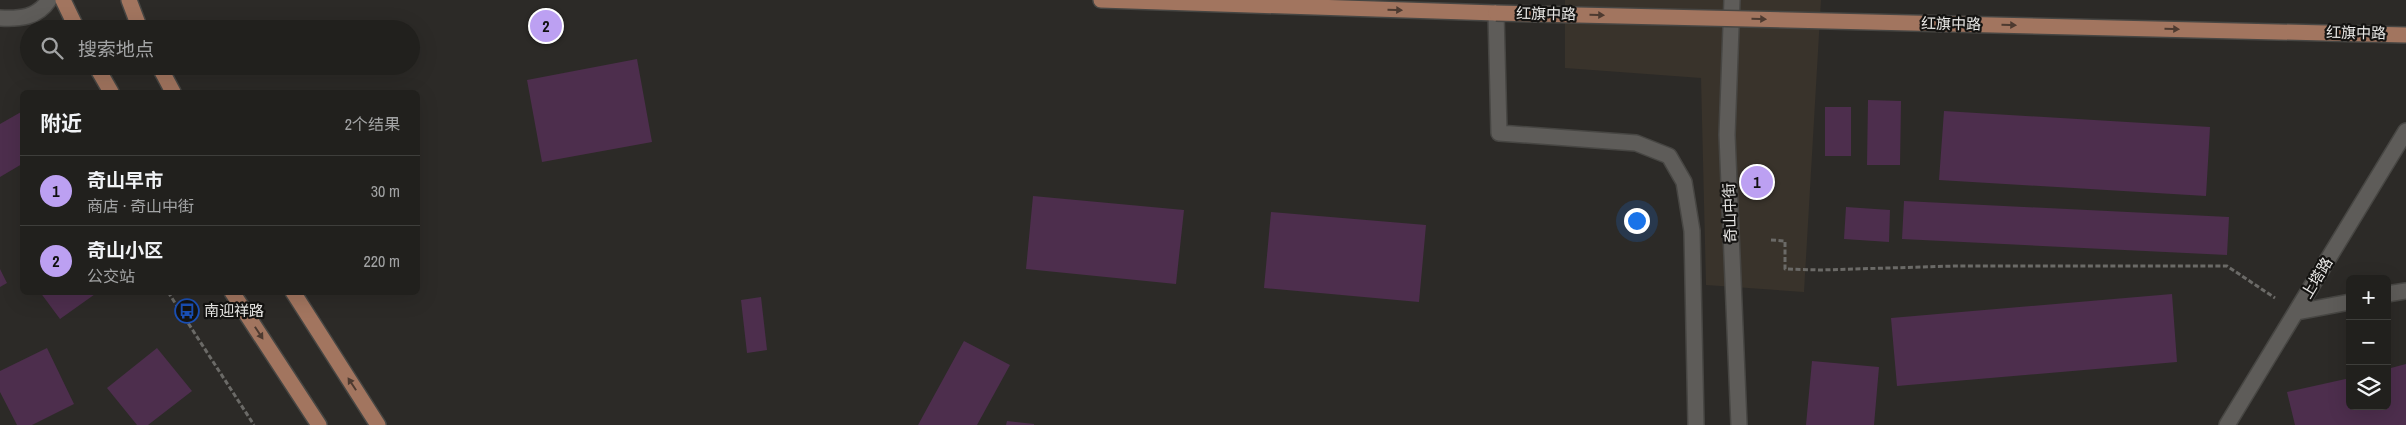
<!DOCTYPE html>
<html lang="zh">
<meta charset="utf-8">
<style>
:root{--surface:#21201d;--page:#292826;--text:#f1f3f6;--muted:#a2a3a4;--line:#3e3e3b;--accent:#bca0f2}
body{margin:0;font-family:"Archivo Narrow","Noto Sans SC",sans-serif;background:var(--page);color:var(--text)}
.controls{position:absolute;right:15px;bottom:15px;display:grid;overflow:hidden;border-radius:8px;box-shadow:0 5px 20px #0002}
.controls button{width:45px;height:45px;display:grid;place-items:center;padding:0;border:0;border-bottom:1px solid var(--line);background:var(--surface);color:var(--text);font:25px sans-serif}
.you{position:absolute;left:1636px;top:220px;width:18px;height:18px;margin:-12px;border:4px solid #fff;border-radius:50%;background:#1a73e8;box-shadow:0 0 0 8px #1a73e833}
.badge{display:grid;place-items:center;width:32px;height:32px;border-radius:50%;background:var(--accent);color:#111;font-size:16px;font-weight:700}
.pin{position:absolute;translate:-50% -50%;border:2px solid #fff;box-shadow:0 1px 5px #0006}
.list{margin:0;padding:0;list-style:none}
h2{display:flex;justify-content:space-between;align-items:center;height:65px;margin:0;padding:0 20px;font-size:21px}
h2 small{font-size:16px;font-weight:400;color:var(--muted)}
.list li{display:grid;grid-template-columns:32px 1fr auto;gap:15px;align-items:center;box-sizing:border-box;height:70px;padding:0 20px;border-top:1px solid var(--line)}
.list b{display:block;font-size:19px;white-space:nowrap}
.list p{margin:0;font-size:16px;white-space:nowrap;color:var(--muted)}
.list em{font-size:16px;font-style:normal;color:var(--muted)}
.icon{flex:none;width:28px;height:28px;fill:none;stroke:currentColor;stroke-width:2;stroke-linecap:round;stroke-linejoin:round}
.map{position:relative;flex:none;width:2406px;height:425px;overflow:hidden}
.search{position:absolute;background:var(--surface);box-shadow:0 5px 20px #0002;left:20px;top:20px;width:400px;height:55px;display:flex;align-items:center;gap:12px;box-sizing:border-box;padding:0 18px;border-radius:28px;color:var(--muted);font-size:19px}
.panel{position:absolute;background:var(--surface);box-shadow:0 5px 20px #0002;left:20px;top:90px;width:400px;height:205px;border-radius:8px}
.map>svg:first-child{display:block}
</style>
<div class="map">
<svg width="2406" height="425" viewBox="0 0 2406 425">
<rect width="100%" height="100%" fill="#2c2a27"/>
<!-- built -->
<path fill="#39332b" d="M 1565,0 L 1821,0 L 1804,292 L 1706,285 L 1701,78 L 1565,68 Z"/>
<!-- building -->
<path fill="#4d2e4d" d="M 637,59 L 652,142 L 542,162 L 527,80 Z
M 1868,100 L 1901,101 L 1900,165 L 1867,165 Z
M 1825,107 L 1851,107 L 1851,156 L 1825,156 Z
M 1944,111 L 2210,127 L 2206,196 L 1939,180 Z
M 21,112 L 22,164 L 0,177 L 0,124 Z
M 1033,196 L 1184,210 L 1176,284 L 1026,269 Z
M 1904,201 L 2229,217 L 2227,255 L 1902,239 Z
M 1846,207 L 1890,210 L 1889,242 L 1844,239 Z
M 1271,212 L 1426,225 L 1419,302 L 1264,288 Z
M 0,269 L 7,283 L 0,287 Z
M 40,292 L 98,292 L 60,319 Z
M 2172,294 L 2177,362 L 1897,386 L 1891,318 Z
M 761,297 L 767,350 L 747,353 L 741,300 Z
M 964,341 L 1010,365 L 977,425 L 918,425 Z
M 47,348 L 74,404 L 32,425 L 17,425 L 0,392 L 0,371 Z
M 157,348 L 192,391 L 148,425 L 137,425 L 107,388 Z
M 1812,361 L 1879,367 L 1874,425 L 1806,425 Z
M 2406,364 L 2406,425 L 2295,425 L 2287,392 L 2350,378 L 2350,406 L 2387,406 L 2387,369 Z
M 1007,421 L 1034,424 L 1034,425 L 1006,425 Z"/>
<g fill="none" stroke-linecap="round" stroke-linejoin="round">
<!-- minor casing -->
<g stroke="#474643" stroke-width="18">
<path id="minor" d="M 1732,0 L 1727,135 L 1739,425
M 1496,13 L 1499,133 L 1636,143 L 1669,156 L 1684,182 L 1692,231 L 1696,425
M 0,18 C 20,19 37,18 49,0
M 2387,294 L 2406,291
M 2297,312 L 2350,302
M 2227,425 L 2406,131"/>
</g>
<!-- major casing -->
<g stroke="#474643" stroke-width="18">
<path id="major" d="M 63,0 L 77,29
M 129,0 L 140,29
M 1101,0 L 1496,13
M 96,66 L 111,92
M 159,66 L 173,92
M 232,292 L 319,425
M 293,292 L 378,425"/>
</g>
<!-- path -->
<path stroke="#6b6a67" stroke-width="3" stroke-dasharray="5 2.5" stroke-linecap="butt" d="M 1771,240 L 1785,241 L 1785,269 L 1821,270 L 1955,266 L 2227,266 L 2275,298
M 168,292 L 254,425"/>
<!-- minor -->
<use href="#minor" stroke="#5e5c59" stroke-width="15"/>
<!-- major -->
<use href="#major" stroke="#a2755f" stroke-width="15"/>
<!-- major-bridge casing -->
<g stroke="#474643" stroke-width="18" stroke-linecap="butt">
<path id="major-bridge" d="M 1496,13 L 2406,35"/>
</g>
<!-- major-bridge -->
<use href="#major-bridge" stroke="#a2755f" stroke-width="15"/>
</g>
<!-- one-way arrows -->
<defs><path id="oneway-solid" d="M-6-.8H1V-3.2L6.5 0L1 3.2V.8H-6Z" transform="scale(1.25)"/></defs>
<g fill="#4d3a30">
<use href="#oneway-solid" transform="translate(1395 10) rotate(2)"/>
<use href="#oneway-solid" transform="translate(1597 15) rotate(1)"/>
<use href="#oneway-solid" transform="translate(1759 19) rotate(1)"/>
<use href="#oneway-solid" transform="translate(2009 25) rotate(1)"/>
<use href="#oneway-solid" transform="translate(2172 29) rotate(1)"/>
<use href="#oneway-solid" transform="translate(259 333) rotate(57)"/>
<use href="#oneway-solid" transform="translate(352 384) rotate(-123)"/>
</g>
<!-- icons -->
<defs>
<g id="bus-ring" transform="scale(1.25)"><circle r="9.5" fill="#141311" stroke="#1a4fb4" stroke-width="1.5"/><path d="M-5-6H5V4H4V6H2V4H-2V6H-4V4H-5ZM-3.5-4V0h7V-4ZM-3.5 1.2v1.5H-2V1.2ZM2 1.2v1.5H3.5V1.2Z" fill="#1a4fb4"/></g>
</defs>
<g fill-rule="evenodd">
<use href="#bus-ring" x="187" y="311"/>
</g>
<g text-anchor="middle" stroke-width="4.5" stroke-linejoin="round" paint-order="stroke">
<!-- street labels -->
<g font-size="15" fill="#e9e8e6" stroke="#141311">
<text transform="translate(1546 14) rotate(1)" y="5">红旗中路</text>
<text transform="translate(1951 24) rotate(1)" y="5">红旗中路</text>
<text transform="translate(2356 33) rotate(1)" y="5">红旗中路</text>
<text transform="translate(1730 213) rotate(-92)" y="5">奇山中街</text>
<text transform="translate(2317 278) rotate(-59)" y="5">上塔路</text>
</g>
<!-- poi labels -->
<g font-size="15" fill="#e9e8e6" stroke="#141311" text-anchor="start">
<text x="204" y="316">南迎祥路</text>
</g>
</g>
</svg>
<div class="controls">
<button>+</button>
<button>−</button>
<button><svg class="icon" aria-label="layers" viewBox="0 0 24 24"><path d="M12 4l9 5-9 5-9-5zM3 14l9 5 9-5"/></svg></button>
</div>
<div class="you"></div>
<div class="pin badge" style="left:1757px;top:182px">1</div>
<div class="pin badge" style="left:546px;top:26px">2</div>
<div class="search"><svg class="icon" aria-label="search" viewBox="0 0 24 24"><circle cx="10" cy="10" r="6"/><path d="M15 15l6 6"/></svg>搜索地点</div>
<section class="panel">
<h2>附近<small>2个结果</small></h2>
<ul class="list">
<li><span class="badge">1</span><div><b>奇山早市</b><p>商店 · 奇山中街</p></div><em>30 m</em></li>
<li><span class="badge">2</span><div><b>奇山小区</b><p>公交站</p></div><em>220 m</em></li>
</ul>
</section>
</div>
